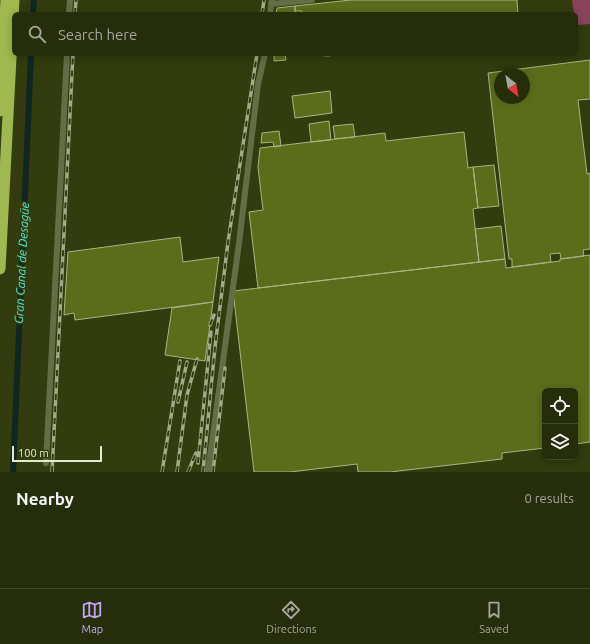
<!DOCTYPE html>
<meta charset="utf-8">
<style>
:root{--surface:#262d0a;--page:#2e3513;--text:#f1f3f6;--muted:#a4a89c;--line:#42492b;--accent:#c3a7f2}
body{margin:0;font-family:Ubuntu,sans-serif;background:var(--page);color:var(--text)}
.controls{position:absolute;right:12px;bottom:12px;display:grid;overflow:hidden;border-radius:6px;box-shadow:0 2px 10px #0003}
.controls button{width:36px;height:36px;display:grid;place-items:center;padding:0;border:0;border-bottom:1px solid var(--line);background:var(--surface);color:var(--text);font:20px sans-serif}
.compass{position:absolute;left:494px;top:68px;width:36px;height:36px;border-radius:50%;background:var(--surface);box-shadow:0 2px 10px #0003;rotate:149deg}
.scale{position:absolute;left:12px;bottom:10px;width:90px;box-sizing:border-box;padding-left:4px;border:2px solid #e2ead1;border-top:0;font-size:11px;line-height:14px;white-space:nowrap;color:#e2ead1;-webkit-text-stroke:3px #323c0e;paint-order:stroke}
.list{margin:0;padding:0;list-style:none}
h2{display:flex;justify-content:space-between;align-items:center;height:52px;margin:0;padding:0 16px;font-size:17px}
h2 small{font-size:13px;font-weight:400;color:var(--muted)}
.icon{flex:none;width:22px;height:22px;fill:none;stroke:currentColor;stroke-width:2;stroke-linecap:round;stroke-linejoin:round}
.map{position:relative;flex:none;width:590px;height:472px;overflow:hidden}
.search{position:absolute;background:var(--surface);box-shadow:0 2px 10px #0003;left:12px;right:12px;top:12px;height:44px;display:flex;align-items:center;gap:10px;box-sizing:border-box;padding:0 14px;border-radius:6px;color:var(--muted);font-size:15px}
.sheet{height:116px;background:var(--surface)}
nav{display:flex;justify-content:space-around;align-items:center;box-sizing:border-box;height:56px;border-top:1px solid var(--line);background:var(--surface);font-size:11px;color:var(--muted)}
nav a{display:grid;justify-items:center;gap:2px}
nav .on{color:var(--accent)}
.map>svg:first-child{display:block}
</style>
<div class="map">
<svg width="590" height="472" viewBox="0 0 590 472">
<rect width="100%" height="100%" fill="#323c0e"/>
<!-- green -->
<path fill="#894259" d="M 572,0 L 590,0 L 590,24 L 576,25 L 576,14 L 574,14 Z"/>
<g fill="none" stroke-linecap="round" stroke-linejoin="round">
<!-- canal -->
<path stroke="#112521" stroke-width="6" d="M 33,14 L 34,0
M 13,472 L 31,54"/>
</g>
<!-- building -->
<path fill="#5b6d1b" stroke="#a8b585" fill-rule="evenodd" d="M 351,0 L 517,0 L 518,14 L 302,14 L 302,11 L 295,11 L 295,6 Z
M 295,6 L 295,14 L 276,14 L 277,8 Z
M 274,54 L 285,54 L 286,60 L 274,61 Z
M 302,54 L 342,54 L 328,56 Z
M 590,60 L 590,99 L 578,100 L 587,174 L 590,173 L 590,249 L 583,250 L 584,256 L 561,259 L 560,253 L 550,254 L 551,262 L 512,267 L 512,259 L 509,259 L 488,73 ZM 500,74 L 524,74 L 524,98 L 500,98 Z
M 330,91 L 332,113 L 295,118 L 292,96 Z
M 329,121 L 331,140 L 311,142 L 309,124 Z
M 353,124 L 355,137 L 335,139 L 333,126 Z
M 279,131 L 281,146 L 274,147 L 273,142 L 261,143 L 262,133 Z
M 464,132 L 468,168 L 473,167 L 478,208 L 473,209 L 479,262 L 258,288 L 249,212 L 263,210 L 258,167 L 260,148 L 385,133 L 386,141 Z
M 494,165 L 499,206 L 478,208 L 473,167 Z
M 501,226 L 505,259 L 479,262 L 475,229 Z
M 180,237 L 183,262 L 219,257 L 213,302 L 75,320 L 74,313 L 64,315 L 68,252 Z
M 590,255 L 590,442 L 575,444 L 575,391 L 545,391 L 545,448 L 502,453 L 502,459 L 390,472 L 358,472 L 357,464 L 290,472 L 254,472 L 233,291 L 505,259 L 506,268 L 560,261 L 560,259 Z
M 213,302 L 205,361 L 165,355 L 172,308 Z"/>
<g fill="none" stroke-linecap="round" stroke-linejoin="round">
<!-- street -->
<path stroke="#636e46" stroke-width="6" d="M 271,4 L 312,0
M 69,14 L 70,0
M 270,14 L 272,0
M 46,463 L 67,54
M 208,472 L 239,243 L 258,84 L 265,54"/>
<!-- highway -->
<path stroke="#9fb850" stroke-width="11" d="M 0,111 L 6,0
M 0,269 L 14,0"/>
<!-- rail casing -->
<g stroke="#a1aa89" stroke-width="3.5">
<path id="rail" d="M 75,14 L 76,0
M 262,14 L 264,0
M 210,325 L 214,315
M 178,402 L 187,362
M 198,463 L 211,332
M 52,472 L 73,54
M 162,472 L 180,361
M 177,472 L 187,395 L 197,359
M 188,472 L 196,453
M 203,472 L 215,347 L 228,242 L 257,54
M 213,472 L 225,368"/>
</g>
<!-- rail -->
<use href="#rail" stroke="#323c0e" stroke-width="2" stroke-dasharray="6" stroke-linecap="butt"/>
</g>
<g text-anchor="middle" stroke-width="3" stroke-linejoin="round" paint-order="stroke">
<!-- water labels -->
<g font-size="12" font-style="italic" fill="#53e9d2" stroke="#323c0e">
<text transform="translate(22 263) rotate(-87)" y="4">Gran Canal de Desagüe</text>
</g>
</g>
</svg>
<div class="controls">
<button><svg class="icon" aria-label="locate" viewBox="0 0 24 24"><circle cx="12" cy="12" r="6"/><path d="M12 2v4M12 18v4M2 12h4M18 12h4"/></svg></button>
<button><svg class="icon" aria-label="layers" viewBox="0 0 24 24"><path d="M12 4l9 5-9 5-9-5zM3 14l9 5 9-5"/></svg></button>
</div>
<svg class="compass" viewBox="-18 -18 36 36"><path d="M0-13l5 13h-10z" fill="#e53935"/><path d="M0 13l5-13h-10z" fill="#a4a89c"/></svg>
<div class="scale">100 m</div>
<div class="search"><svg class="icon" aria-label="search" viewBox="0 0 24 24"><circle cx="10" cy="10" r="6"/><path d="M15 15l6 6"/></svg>Search here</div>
</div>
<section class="sheet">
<h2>Nearby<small>0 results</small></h2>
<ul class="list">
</ul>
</section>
<nav>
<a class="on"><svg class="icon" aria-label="map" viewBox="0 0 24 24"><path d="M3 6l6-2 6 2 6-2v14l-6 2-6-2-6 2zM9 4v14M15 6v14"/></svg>Map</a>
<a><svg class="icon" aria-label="directions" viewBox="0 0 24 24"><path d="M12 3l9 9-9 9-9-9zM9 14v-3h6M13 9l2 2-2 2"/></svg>Directions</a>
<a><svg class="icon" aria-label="saved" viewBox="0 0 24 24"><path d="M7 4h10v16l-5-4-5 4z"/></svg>Saved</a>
</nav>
